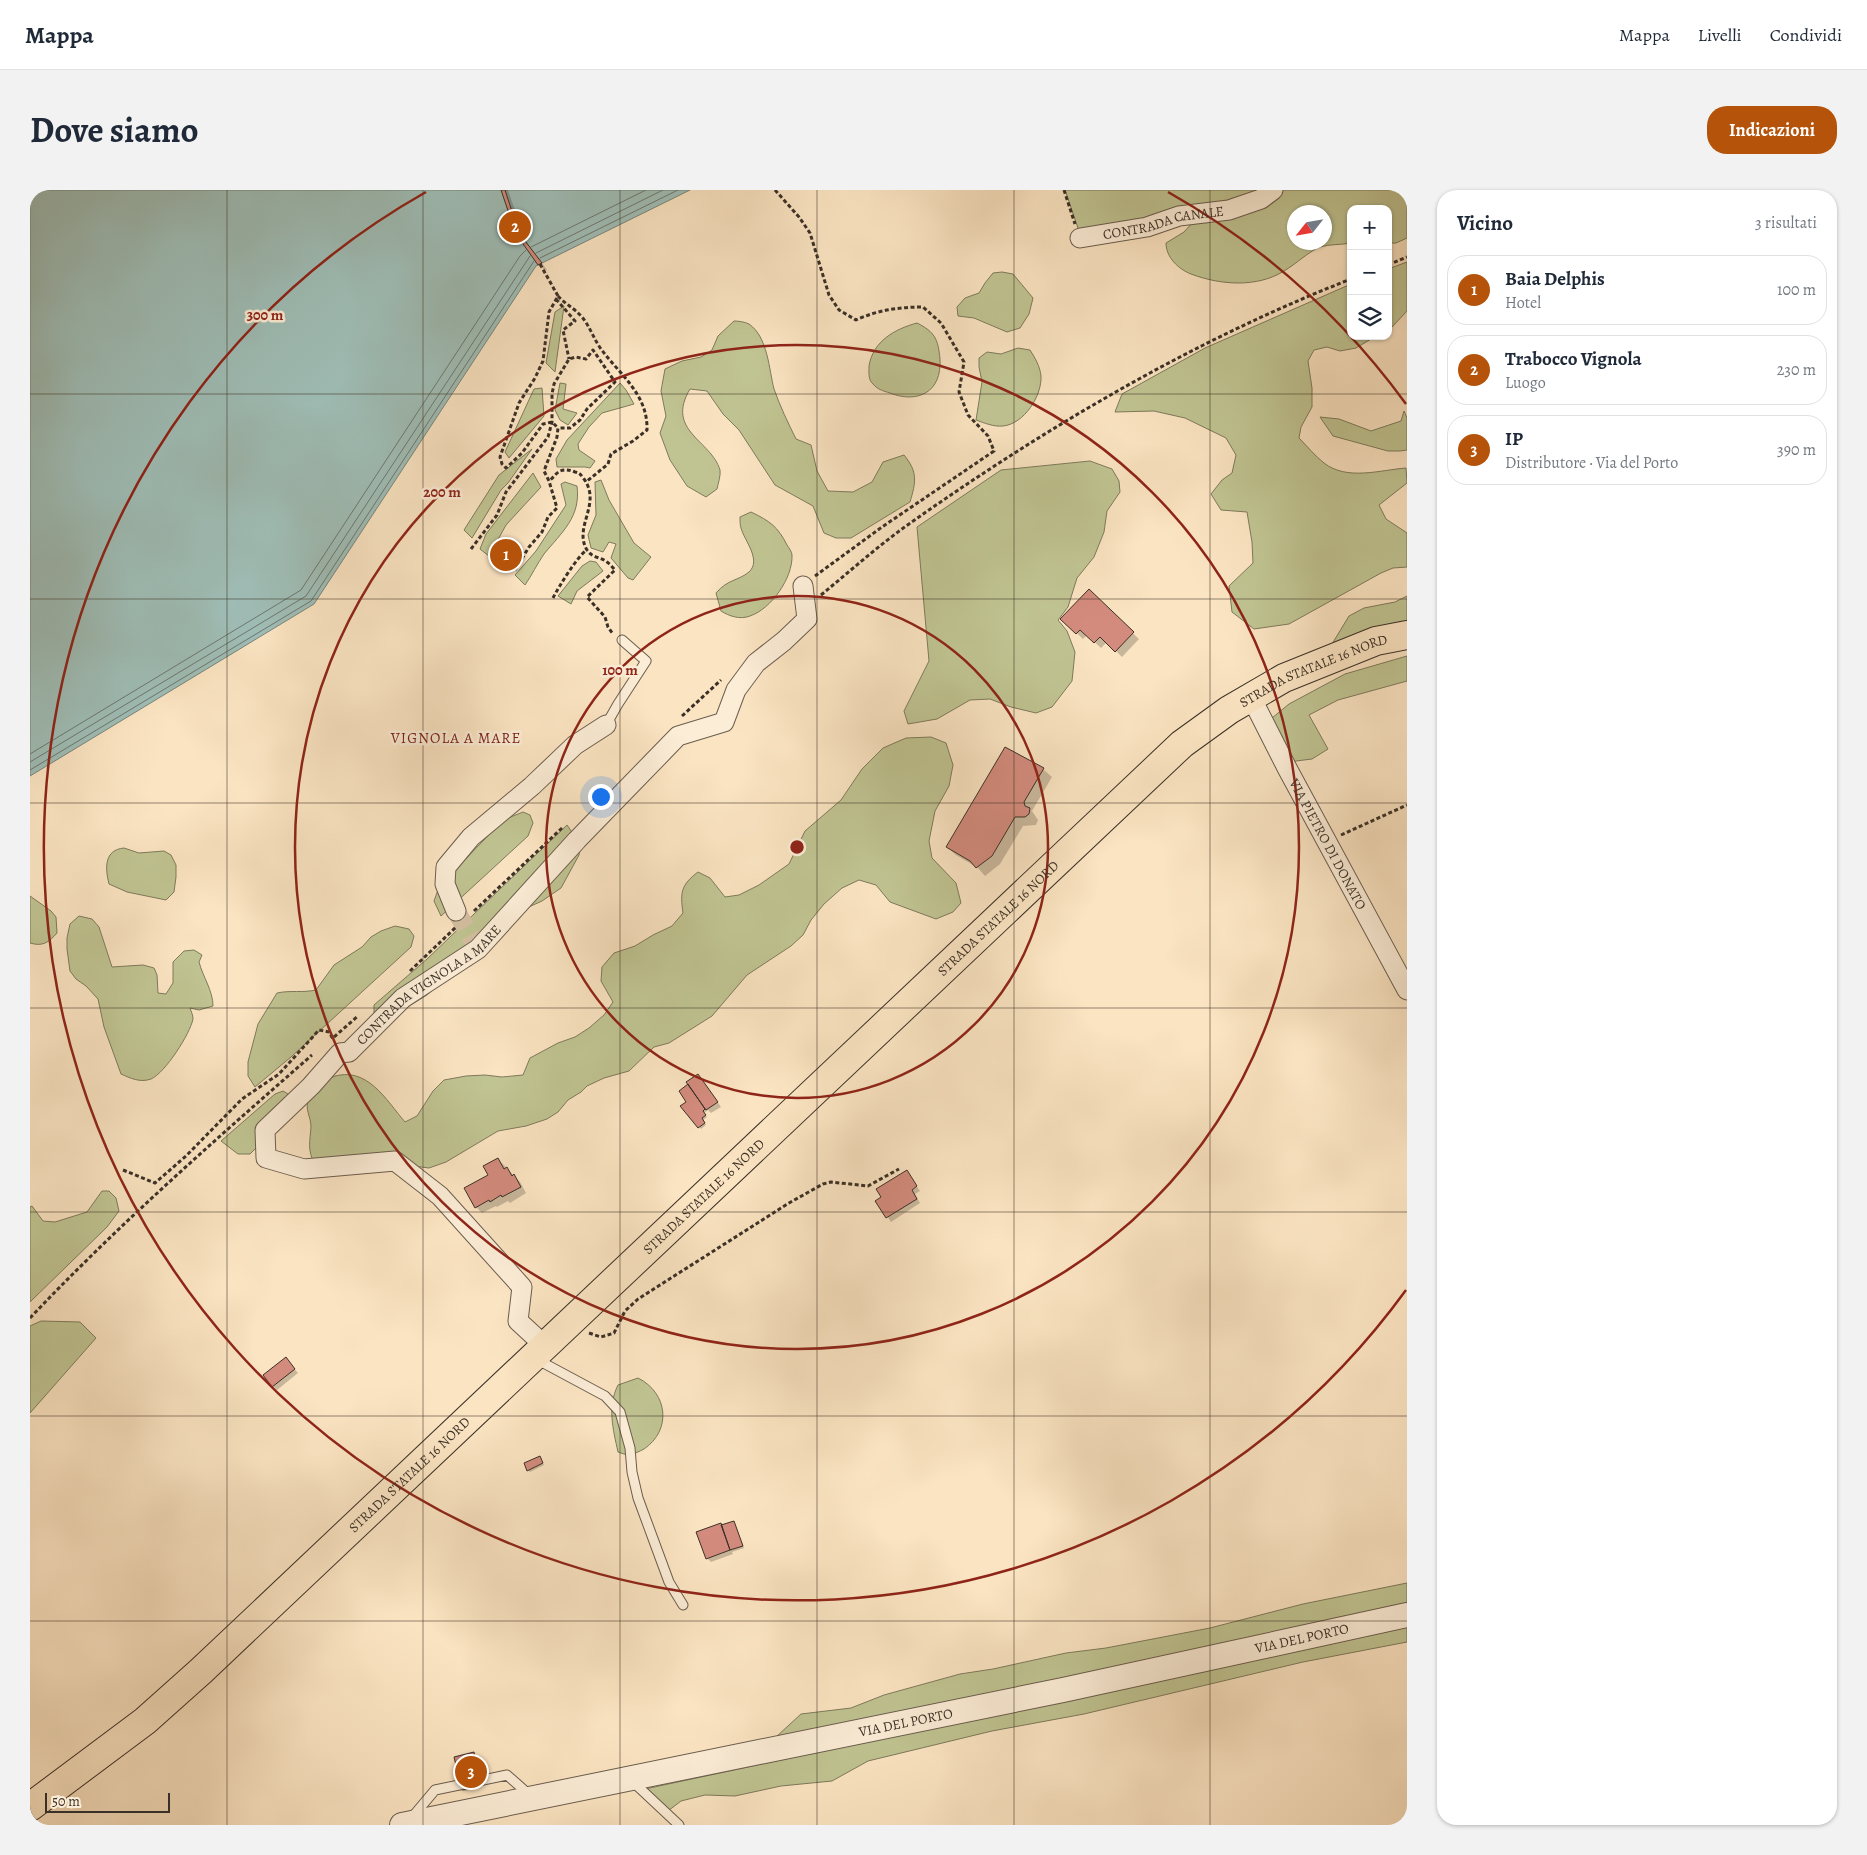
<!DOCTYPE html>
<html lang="it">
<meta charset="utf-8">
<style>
:root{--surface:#fff;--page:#f2f2f3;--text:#1f2937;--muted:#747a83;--line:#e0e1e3;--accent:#b45309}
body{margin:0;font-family:Alegreya,serif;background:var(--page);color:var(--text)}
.controls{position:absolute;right:15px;top:15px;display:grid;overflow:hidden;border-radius:10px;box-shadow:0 1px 4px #0004}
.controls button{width:45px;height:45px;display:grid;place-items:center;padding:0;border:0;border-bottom:1px solid var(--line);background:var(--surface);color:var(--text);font:25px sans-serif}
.compass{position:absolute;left:1257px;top:15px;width:45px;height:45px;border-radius:50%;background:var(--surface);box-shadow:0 1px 4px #0004;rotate:239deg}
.scale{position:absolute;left:15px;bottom:12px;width:125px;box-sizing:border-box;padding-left:5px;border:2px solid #3b3027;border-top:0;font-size:14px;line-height:18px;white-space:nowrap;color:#3b3027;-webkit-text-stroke:4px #fcedd7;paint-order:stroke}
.you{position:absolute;left:570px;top:606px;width:18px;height:18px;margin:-12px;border:4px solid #fff;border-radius:50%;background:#1a73e8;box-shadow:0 0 0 8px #1a73e833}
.badge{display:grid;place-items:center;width:32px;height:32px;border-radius:50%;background:var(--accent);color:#fff;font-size:16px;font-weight:700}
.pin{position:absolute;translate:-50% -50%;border:2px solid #fff;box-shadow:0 1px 5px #0006}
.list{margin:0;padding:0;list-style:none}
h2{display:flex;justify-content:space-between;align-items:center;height:65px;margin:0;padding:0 20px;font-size:21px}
h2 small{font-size:16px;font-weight:400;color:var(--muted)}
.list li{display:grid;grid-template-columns:32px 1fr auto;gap:15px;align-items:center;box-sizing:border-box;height:70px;margin:0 10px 10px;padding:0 10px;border:1px solid var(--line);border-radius:20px}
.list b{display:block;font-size:19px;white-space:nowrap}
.list p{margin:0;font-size:16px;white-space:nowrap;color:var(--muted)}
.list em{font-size:16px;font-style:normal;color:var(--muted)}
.icon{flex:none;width:28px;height:28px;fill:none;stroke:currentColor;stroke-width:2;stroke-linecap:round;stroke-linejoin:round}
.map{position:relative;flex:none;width:1377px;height:1635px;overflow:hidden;border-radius:20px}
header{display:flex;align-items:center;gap:30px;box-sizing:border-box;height:70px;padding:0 25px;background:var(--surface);border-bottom:1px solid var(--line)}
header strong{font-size:24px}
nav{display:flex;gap:28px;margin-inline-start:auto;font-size:18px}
.intro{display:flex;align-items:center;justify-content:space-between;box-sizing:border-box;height:120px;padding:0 30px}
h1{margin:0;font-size:35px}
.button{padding:12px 22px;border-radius:20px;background:var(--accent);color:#fff;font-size:18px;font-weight:700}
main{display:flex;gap:30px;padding:0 30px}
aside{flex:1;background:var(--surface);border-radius:20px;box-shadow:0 1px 4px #0004}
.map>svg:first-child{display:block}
</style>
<header>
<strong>Mappa</strong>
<nav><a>Mappa</a><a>Livelli</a><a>Condividi</a></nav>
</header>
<div class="intro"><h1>Dove siamo</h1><a class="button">Indicazioni</a></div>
<main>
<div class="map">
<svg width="1377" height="1635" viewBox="0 0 1377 1635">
<rect width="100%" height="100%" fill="#fbe4c2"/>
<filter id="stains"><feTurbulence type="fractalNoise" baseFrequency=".004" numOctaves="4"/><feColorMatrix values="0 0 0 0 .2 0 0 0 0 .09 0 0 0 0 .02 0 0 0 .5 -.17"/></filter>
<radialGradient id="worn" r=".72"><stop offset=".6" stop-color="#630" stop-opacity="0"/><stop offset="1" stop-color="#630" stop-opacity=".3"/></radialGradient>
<!-- green -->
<path fill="#c0c492" stroke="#7e7a5c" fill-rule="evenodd" d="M 1035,0 L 1377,0 L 1377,48 L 1366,53 L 1358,53 L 1358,19 L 1321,19 L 1321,53 C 1311,55 1299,54 1290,57 C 1278,62 1266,74 1254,81 C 1227,98 1190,95 1161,84 C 1148,79 1136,67 1136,53 L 1154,42 L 1163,32 L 1050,44 ZM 1264,22 L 1294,22 L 1294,52 L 1264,52 Z
M 1377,72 L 1377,121 L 1362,137 L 1358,138 L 1358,79 Z
M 972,82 L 983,84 L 1003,108 L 999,124 L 990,138 L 977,142 L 944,128 L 928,126 L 927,117 L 935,108 L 949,103 L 955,93 L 963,83 Z
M 1321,94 L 1321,146 L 1346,146 L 1326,158 L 1310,161 L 1297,157 L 1284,160 L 1278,171 L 1282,198 L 1282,217 L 1271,237 L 1269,248 C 1277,256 1285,266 1294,273 C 1317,291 1350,280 1376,278 L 1377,293 L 1349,315 L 1356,329 L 1377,343 L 1377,377 L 1363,378 L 1351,383 L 1259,434 L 1224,439 L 1202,422 L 1199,396 L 1223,373 L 1222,352 L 1217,322 L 1191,320 L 1181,304 L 1192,290 L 1202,283 L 1206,265 L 1196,248 L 1155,228 L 1124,221 L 1085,222 L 1092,204 L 1175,158 Z
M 534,116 L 525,182 L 516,173 L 525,122 Z
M 704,131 C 709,131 715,132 719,134 C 738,147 739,180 744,199 C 750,216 758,233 766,249 L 781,255 L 787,281 L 798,301 L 823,302 L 842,292 L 853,272 L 874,265 C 888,282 886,292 880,312 L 821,348 L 806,348 L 794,343 L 783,316 L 745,295 L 709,240 L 693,224 L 677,201 L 660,199 C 635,241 681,250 690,280 C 691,285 688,294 687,299 L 676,307 L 657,296 L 640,270 L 630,243 L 636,226 L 631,201 L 635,179 L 652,171 L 671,167 L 682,160 L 688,146 Z
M 887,133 C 905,142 908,149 910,169 C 912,202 888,214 860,203 C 853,201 847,199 843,194 C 838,190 839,182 839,176 C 843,151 865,139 887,133 Z
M 988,158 L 1000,160 C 1005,168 1010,176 1011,186 C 1012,206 994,234 973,236 C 964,237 954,233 946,230 L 952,192 L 949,177 L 949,168 L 957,162 L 971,164 Z
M 530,193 L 536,194 L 533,219 L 547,223 L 538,235 L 530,230 L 525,220 Z
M 590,193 L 596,200 L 604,214 L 572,223 L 559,237 L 548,254 L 549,260 L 565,271 L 560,278 L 555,277 L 527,277 L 526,269 L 537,250 Z
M 512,198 L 514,226 L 479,268 L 475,262 L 504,199 Z
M 1374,221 L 1377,228 L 1377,260 L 1370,261 L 1358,261 L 1303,246 L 1290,227 L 1309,229 L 1341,241 L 1371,231 Z
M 502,259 L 478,293 L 471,300 L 442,348 L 434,340 L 469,285 Z
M 1060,271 L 1082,279 L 1089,291 L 1090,302 L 1077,321 L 1074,342 L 1064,367 L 1047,388 L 1038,417 L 1028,430 L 1037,441 L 1045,462 L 1042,491 L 1022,517 L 1006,523 L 981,517 L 960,509 L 940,510 L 907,529 L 878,534 L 874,521 L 899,471 L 887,337 L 971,280 Z
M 503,283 L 511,297 L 476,335 L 459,366 L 450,359 L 456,344 Z
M 571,290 L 579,310 L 604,353 L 621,367 L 603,390 L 598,388 L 581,368 L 586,354 L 579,352 L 573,362 L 561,358 L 558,345 L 566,325 L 565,292 Z
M 535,292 L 547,296 C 551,327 532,342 514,364 C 507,374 502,385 495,395 L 485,385 L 506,361 L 536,315 L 531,294 Z
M 721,322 C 740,331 748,337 757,355 C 759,358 762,362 762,365 C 763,388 741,419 720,426 C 710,430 699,426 691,421 L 686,403 C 698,389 708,391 719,382 C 732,370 714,350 711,338 C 710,335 710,330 710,327 Z
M 560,371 L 566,372 L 573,381 L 547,401 L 541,414 L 528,406 L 552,376 Z
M 1377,406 L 1377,438 L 1302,454 L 1319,426 L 1334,418 L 1365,412 Z
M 1377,466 L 1377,491 L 1308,510 L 1279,525 L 1298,559 L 1282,569 L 1258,572 L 1242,528 L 1259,514 L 1315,484 Z
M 901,547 L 916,553 L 923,575 L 919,596 L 905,621 L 899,651 L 902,668 L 926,693 L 931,713 L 923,722 L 906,729 L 860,712 L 846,695 L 829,690 L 812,698 L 794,714 L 781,730 L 773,745 L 761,756 L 717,785 L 682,826 L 639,853 L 624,857 L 599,881 L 574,888 L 557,896 L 551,902 L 538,910 L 528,922 L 517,929 L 496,936 L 468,941 L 416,972 L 399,978 L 383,976 L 285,974 C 277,961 280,951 281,937 C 281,926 274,920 279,907 C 283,899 295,889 302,887 C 337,875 356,910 375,932 L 387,926 L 403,901 L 414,890 L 436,886 L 455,885 L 472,887 L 493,885 L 500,868 L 528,853 L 545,847 L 559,838 L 574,825 L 583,812 L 571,791 L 572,777 L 584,763 L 605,756 L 623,745 L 642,736 L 653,723 C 650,702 651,695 668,682 L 680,688 L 695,707 L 709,705 L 729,695 L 759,674 L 775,641 L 811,610 L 832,579 L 853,558 L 876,548 Z
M 493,622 L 500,625 L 503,633 L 498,646 L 411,726 L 404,711 L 409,697 L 473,630 Z
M 537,635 L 551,655 L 549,665 L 531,698 L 512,711 L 490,721 L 397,805 L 376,818 L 362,825 L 344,825 L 344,815 L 397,769 Z
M 94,658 L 109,663 L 134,661 L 141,665 L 146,675 L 146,687 L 144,702 L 136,710 L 97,702 L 79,694 C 75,678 74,660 94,658 Z
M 0,706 L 21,721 L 26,727 L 27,743 C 19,752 13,757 0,753 Z
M 49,726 L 62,729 L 69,737 L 82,777 L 113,775 L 124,778 L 127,785 L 128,803 L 136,804 L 143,793 L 143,772 L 154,761 L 164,760 L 172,765 L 169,772 C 173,787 183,801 183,816 L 169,820 L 160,818 C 161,821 163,825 163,829 C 160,844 135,883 121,889 C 110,893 100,888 91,884 L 74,837 L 68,809 L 56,796 L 46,789 L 40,781 L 37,759 L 37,748 L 40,734 Z
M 365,736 L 379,739 L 384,746 L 381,757 L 261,867 L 225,897 L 218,886 L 218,872 L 228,834 L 247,803 C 261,800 272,803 286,800 L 304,775 L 332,757 L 341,747 L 351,741 Z
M 253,901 L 258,904 L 260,909 L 232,952 L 220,964 L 208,964 L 191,951 L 245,904 Z
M 72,1001 L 79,1001 L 86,1008 L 89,1021 L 77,1037 L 0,1112 L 0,1017 L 2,1016 L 13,1031 L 25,1032 L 57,1022 Z
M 11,1131 L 50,1132 L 66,1148 L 0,1223 L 0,1136 Z
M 608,1188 C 638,1203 642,1240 614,1259 C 610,1261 604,1264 600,1265 C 596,1265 591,1263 588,1262 C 583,1239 577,1217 588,1195 Z
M 1377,1393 L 1377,1417 L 746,1547 L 771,1524 L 821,1518 L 854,1505 L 930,1484 L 963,1479 L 1036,1463 L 1076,1458 L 1180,1438 L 1273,1414 Z
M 1377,1436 L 1377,1452 L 1273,1472 L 1054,1524 L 962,1541 L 838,1571 L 802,1591 L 751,1596 L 705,1606 L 675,1605 L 651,1611 L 638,1621 L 615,1599 Z"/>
<!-- water -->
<path fill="#9fbeb7" stroke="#77857d" d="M 0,0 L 660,0 L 506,76 L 284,414 L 0,586 Z"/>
<!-- shadow -->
<path fill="#0003" d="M 473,0 L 478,0 L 495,50 L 517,80 L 515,81 L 509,74 L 487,43 Z
M 1059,401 L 1109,449 L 1092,467 L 1077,452 L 1071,458 L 1057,445 L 1053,449 L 1032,429 Z
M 1013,579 L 1022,587 L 1002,621 L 1008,630 L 1006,635 L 993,636 L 970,674 L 955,686 L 948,678 L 926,665 L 917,657 Z
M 672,890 L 691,917 L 681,923 L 678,920 L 674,923 L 677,927 L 673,930 L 676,935 L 671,939 L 652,916 L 658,912 Z
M 468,969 L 490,992 L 496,1003 L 480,1013 L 478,1011 L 467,1017 L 466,1016 L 452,1023 L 446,1017 Z
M 876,981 L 890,1001 L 885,1004 L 890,1013 L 861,1032 L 847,1011 L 853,1008 Z
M 259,1173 L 268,1183 L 247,1200 L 243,1196 Z
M 511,1269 L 514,1275 L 500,1282 L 498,1280 Z
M 704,1332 L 714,1358 L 702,1362 L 703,1364 L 681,1372 L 677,1368 L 692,1337 Z
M 444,1564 L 452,1597 L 434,1601 L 433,1600 Z"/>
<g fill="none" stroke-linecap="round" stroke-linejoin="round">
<!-- shore -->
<path stroke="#6d776f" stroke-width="1" d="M 501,57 L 616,0
M 506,63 L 633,0
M 510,68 L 648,0
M 0,564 L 271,400 L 490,66 L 496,60
M 0,572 L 276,406 L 500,66
M 0,580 L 281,411 L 504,71"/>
</g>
<!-- building -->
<path fill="#d38b7d" stroke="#3b3027" d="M 471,0 L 475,0 L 489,43 L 512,73 L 508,75 L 486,44 Z
M 1059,399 L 1104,442 L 1085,462 L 1070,447 L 1064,453 L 1050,440 L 1046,444 L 1030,429 Z
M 975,557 L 1014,578 L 994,612 L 995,616 L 1000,618 L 999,624 L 995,627 L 985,627 L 962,666 L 946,678 L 940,671 L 916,657 Z
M 668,884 L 688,912 L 676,920 L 656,892 Z
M 658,894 L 675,919 L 673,921 L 676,925 L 672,928 L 675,933 L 668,938 L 650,916 L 656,912 L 649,901 Z
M 468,968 L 474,979 L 477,977 L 482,986 L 484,984 L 491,997 L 472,1007 L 471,1005 L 460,1012 L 459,1010 L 445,1018 L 434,998 L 458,985 L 453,976 Z
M 877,980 L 887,996 L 882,1000 L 887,1009 L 856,1028 L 845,1011 L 851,1007 L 846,999 Z
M 256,1167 L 265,1179 L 242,1197 L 233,1185 Z
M 510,1266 L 513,1273 L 497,1281 L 494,1273 Z
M 704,1331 L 713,1356 L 700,1360 L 691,1335 Z
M 691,1333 L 700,1360 L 676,1369 L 666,1342 Z
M 444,1562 L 451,1596 L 432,1600 L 424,1567 Z"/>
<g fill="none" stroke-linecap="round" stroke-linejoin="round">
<!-- minor-tunnel -->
<path stroke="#d5c0a3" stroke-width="19" stroke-dasharray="19 9" stroke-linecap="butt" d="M 426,721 L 448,759"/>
<!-- service casing -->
<g stroke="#6b5d4e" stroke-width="11">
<path id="service" d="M 576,535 L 588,514 L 616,471 L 592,450
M 506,1169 L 575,1206 L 590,1222 L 600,1258 L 602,1282 L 608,1308 L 639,1392 L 653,1415
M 601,1590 L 649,1635
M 385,1629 L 384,1625 L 405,1600 L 477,1585 L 494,1600 L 496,1609"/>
</g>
<!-- minor casing -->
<g stroke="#6b5d4e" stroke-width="21">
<g id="minor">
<path id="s1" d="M 1050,48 L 1117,37 L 1149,26 L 1199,20 L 1231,9 L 1243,0"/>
<path id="s2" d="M 1221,507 L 1257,578 L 1377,800"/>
<path d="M 426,721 L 415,694 L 416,677 L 441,647 L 502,596 L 545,555 L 576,535"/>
<path id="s3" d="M 515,1156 L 488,1131 L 492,1097 L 410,1006 L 365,971 L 274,979 L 236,968 L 235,940 L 281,896 L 310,863 L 319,862 L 373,808 L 448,759 L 547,650 L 648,546 L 694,532 L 706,500 L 726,473 L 754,451 L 777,429 L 773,396"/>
</g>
</g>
<!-- tertiary casing -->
<g stroke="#6b5d4e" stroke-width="26">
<g id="tertiary">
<path id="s4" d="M 372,1635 L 1033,1500 L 1377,1425"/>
</g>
</g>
<!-- primary casing -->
<g stroke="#3b3027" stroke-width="30">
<g id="primary">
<path id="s5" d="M 0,1617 L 115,1531 L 171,1481 L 1152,554 L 1199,520 L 1254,488 L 1346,451 L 1377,445"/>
</g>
</g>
<!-- path -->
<path stroke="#3b3027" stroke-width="3" stroke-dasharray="4 2.5" stroke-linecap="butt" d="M 745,0 L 769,27 L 780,43 L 799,105 L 809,120 L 826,130 C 848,120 869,117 893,117 L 911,133 L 934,172 L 929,202 L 938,225 L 958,246 L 964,261 L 852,337 L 785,386
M 1034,0 L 1045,34
M 510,74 L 528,106 L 519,122 L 513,171 L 505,188 L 489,213 L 470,267 L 472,274 L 476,278 L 492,263 L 513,234 L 522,232 L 528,238 L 527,247 L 514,281 L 519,291 C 523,288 526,283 530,281 C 536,279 540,280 545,282 C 550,283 551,285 554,289 C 572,314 543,337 557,360 C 562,368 571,367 577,372 C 580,374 583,378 585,380 L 557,407 L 575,427 L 578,437 L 583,444
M 1358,75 L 1377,67
M 528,106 C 535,114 544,118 551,126 C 560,136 563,148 571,159 C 590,185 618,204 617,240 L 603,251 L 581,264 L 578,274 L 556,292
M 526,109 L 545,131 L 533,140 L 539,169
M 441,359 L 467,325 L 476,302 L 518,247 L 522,232 L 522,204 L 524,194 L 539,169 L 546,167 L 556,169 L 563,160 L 585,192 L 557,219 L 550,230 L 540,238 L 528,238
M 485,380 L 499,357 L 512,342 L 518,327 L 527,318 L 519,291
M 791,405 C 819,382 847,357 876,336 C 1015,238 1162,151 1321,89
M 523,408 C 528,398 548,365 557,360
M 652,526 L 691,490
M 1311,645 L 1377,615
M 444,721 L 532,638
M 380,781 L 426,737
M 304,847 L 328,826
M 93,980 L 125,993 L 156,966 L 212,909 L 249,884 L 289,840 L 299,842 L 303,849
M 0,1128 C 88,1035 185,950 282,865
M 559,1143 L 571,1147 L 584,1143 L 595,1121 L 608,1109 L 759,1013 L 793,994 L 801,992 L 838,996 L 869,979"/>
<!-- service -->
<use href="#service" stroke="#fcedd7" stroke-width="9"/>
<!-- minor -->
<use href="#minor" stroke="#fcedd7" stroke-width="19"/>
<!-- tertiary -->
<use href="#tertiary" stroke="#fcedd7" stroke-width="24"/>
<!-- primary -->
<use href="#primary" stroke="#fbe4c2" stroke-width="28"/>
</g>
<!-- grid -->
<path fill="none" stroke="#3b3027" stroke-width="1" stroke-opacity="0.55" d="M 197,0 L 197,1635M 393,0 L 393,1635M 590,0 L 590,1635M 787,0 L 787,1635M 984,0 L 984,1635M 1180,0 L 1180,1635M 0,204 L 1377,204M 0,409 L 1377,409M 0,613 L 1377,613M 0,818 L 1377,818M 0,1022 L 1377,1022M 0,1226 L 1377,1226M 0,1431 L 1377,1431"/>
<!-- distance rings -->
<g fill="none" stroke="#8f2418" stroke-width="2.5">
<circle cx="767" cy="657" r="251"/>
<circle cx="767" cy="657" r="502"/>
<path d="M1376 1100A753 753 0 1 1 396 2M1138 2A753 753 0 0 1 1376 214"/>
</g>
<g text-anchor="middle" stroke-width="5" stroke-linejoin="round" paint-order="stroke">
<!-- street labels -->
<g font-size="14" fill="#3b3027" stroke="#fcedd7">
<text dy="5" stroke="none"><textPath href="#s1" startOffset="85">CONTRADA CANALE</textPath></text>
<text dy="5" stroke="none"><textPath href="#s5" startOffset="1720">STRADA STATALE 16 NORD</textPath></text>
<text dy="5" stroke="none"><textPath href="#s2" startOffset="166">VIA PIETRO DI DONATO</textPath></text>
<text dy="5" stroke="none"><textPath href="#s5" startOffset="1315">STRADA STATALE 16 NORD</textPath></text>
<text dy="5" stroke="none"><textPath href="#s3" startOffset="631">CONTRADA VIGNOLA A MARE</textPath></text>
<text dy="5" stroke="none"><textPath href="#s5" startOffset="910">STRADA STATALE 16 NORD</textPath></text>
<text dy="5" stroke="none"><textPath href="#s5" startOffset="505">STRADA STATALE 16 NORD</textPath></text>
<text dy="5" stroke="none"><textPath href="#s4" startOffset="919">VIA DEL PORTO</textPath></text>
<text dy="5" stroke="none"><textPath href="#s4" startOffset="514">VIA DEL PORTO</textPath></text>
</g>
<!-- neighbourhood labels -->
<g font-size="15" letter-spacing="1" fill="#7a1f14" stroke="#fcedd7">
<text x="426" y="553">VIGNOLA A MARE</text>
</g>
</g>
<circle cx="767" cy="657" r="8" fill="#8f2418" stroke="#fcedd7" stroke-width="2.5"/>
<g font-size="15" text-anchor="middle" font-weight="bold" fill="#8f2418" stroke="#fcedd7" stroke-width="5" stroke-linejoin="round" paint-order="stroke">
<text x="235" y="130">300 m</text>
<text x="412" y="307">200 m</text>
<text x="590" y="485">100 m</text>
</g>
<rect width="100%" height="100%" filter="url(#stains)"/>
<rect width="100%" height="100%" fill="url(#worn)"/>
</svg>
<div class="controls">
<button>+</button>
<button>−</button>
<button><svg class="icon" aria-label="layers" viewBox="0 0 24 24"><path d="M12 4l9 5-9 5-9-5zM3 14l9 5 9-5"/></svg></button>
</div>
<svg class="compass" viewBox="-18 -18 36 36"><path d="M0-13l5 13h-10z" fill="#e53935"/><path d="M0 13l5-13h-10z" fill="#747a83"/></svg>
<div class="scale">50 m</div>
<div class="you"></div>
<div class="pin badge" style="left:476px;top:365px">1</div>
<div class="pin badge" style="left:485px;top:37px">2</div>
<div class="pin badge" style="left:441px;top:1582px">3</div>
</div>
<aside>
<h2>Vicino<small>3 risultati</small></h2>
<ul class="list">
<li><span class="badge">1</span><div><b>Baia Delphis</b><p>Hotel</p></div><em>100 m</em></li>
<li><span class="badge">2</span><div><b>Trabocco Vignola</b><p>Luogo</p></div><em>230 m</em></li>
<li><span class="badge">3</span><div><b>IP</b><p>Distributore · Via del Porto</p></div><em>390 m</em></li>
</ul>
</aside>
</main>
